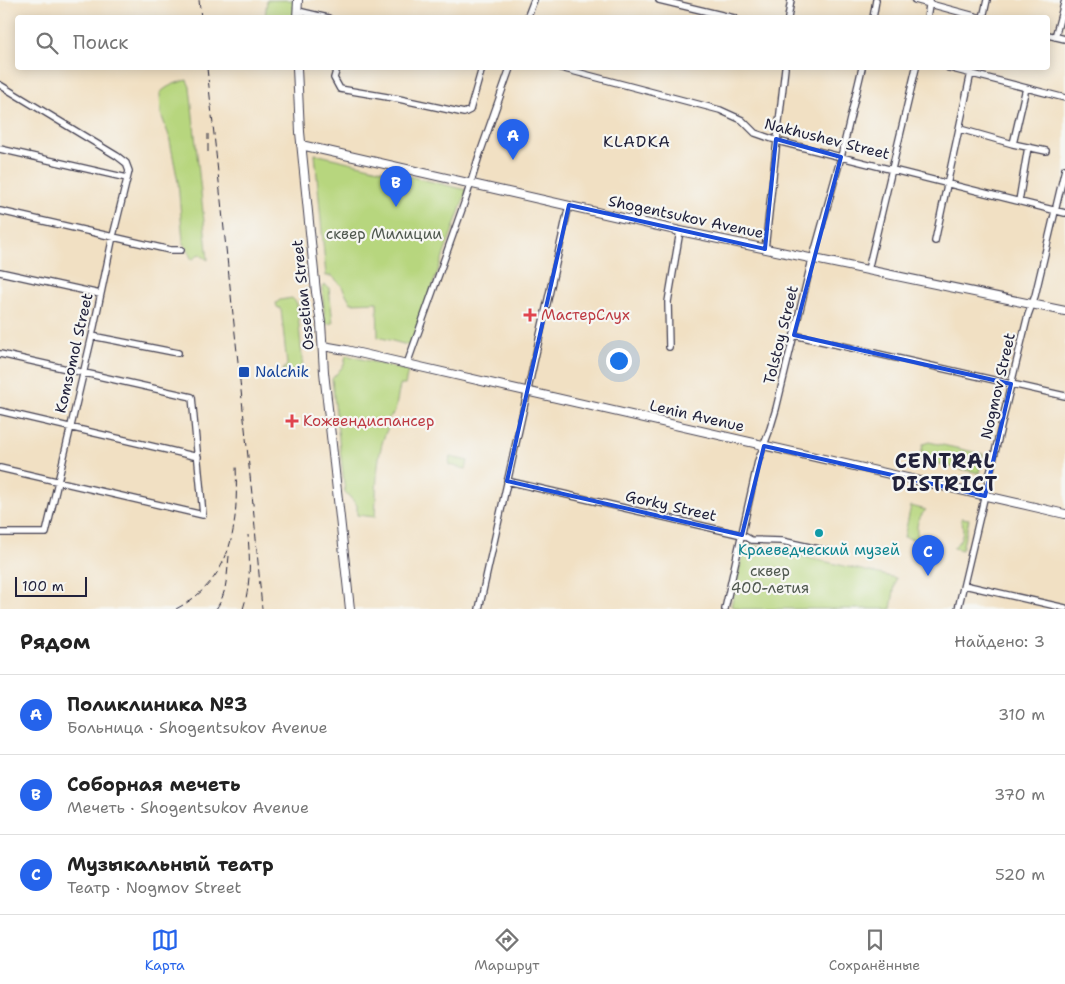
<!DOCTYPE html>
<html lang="ru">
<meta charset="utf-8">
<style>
:root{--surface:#fff;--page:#f6f6f6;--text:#222;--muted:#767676;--line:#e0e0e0;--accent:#2563eb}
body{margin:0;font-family:"Shantell Sans",sans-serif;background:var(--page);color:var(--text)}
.scale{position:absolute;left:15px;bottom:12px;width:72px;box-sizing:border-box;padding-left:5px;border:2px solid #22223b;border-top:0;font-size:14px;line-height:18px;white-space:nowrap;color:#22223b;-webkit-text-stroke:4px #f6f6f2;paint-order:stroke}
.you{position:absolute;left:618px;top:360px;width:18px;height:18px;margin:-12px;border:4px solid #fff;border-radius:50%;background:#1a73e8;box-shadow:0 0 0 8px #1a73e833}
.badge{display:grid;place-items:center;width:32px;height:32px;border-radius:50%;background:var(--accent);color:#fff;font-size:16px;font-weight:700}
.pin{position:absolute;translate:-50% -41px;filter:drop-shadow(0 1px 2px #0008)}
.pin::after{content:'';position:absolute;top:26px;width:18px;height:15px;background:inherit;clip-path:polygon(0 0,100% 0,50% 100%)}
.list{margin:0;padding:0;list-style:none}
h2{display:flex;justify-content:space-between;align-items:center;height:65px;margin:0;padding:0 20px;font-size:21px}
h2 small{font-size:16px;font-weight:400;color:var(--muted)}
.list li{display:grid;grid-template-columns:32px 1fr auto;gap:15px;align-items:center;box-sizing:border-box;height:80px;padding:0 20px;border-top:1px solid var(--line)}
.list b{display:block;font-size:19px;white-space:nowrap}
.list p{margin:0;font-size:16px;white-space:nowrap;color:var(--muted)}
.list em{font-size:16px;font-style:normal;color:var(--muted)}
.icon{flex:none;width:28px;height:28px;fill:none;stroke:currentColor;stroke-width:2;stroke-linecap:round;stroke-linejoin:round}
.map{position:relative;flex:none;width:1065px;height:609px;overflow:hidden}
.search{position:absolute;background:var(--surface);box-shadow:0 2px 12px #0003;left:15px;right:15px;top:15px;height:55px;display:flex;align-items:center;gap:12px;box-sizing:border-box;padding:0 18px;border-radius:5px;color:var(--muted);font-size:19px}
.sheet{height:305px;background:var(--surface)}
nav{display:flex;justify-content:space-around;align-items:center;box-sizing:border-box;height:70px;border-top:1px solid var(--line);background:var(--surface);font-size:14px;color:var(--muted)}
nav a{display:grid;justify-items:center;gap:2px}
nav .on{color:var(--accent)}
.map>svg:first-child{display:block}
</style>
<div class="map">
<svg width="1065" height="609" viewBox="0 0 1065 609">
<rect width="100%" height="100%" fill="#f6f6f2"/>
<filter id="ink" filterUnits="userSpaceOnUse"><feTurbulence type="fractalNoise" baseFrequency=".02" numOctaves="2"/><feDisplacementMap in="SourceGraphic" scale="10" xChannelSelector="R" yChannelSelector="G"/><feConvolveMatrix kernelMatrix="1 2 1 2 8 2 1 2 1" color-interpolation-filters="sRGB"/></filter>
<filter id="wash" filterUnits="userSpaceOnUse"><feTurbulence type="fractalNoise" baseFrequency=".0096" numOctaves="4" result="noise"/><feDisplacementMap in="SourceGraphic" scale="20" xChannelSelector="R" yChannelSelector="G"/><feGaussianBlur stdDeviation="1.12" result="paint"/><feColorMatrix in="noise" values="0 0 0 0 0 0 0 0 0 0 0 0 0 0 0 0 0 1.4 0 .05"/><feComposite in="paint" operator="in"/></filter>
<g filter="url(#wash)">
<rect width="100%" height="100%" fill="#f1e0c3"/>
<!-- green -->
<path fill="#b7d67e" stroke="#6c7c5c" d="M 267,0 L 294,0 L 294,17 L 265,18 Z
M 187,80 L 190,87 L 208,260 L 199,254 L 192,260 L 183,241 L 178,182 L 169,136 L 161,114 L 160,93 C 168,85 176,83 187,80 Z
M 315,154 L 467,190 L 411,346 L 378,337 L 377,302 L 351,303 L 341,285 L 332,276 L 326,276 Z
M 325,285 L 329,288 L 333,323 L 325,324 L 322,288 Z
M 292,298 L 297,303 L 303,368 L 300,373 L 287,375 L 283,370 L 287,365 L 281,309 L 277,307 L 276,303 L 280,300 Z
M 346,355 L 408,371 L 405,385 L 400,385 L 395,412 L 387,420 L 390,424 C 375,449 377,489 375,517 L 357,515 L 357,505 L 345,492 L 332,379 L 344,365 Z
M 929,442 L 983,454 L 979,473 L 920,460 L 923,444 Z
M 450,457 L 468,461 L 466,469 L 449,465 Z
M 911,506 L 926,510 C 917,518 914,530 920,541 L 904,537 Z
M 961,518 L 969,519 L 962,550 L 953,548 C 963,539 965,530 961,518 Z
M 749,544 L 896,578 L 891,609 L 741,609 L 731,606 L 745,545 Z"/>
</g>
<g filter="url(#ink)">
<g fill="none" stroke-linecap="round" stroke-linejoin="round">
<!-- minor casing -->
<g stroke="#413e4f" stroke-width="8">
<path id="minor" d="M 659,0 L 734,18
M 915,0 L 982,18
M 298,11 L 328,18
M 527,18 L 534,0
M 788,18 L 791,0
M 873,18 L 876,0
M 927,18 L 930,0
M 983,18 L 987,0
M 1048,35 L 1065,39
M 1055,37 L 1065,0
M 337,68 L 334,78 L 340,89 L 399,99 L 464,113 L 470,110 L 482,68
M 561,68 L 720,110 L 742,120 L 755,133 L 781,142 L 1065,213
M 949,68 L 1065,98
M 0,85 L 117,156 L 126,163 L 129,171 L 113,236 L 92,336 L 46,533 L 0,533
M 960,129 L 1013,144 L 1046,151
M 1013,144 L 1026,88
M 0,149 L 127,178
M 1019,201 L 1028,147
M 0,211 L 170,250 L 181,250
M 935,241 L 972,68
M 765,249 L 785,68
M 868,270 L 916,68
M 0,272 L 100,294
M 794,335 L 1065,396
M 92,336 L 178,353
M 669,347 L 668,302 L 680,231
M 0,354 L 192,397 L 203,515 L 0,468
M 407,364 L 466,198 L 479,156 L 510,68
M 0,411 L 198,457
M 507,481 L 742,535 L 751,540 L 782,541 L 828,551
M 964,585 L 1065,608
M 479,609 L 569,205
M 725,609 L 758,461 L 770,429 L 776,409 L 810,268 L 841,157 L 862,68
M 958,609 L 1013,376 L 1028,315 L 1035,296 L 1065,169"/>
</g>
<!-- major casing -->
<g stroke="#413e4f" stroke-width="10">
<path id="major" d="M 297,18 L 298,0
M 297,68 L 300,132 L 316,292 L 321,323 L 324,372 L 350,609
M 301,145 L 680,231 L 1065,311
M 323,346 L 346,350 L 1065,514"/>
</g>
<!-- minor -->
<use href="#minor" stroke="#fff" stroke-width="5.5"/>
<!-- major -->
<use href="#major" stroke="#fff" stroke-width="8"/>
<!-- rail -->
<path stroke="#22223b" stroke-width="1" stroke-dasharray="8 4" stroke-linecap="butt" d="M 199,0 L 201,18
M 207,68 L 253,504 L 262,609
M 208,152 L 208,134
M 176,609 C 235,578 238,524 236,465
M 216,609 C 227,594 227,574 229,556
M 243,609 C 251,584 250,561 248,535"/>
</g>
<!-- one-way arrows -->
<defs><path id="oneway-solid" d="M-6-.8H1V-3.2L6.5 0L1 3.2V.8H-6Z" transform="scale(1.25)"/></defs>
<use fill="#9c9ca7" href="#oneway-solid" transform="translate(555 492) rotate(13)"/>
</g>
<!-- marked area -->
<path fill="none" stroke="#1d4ed8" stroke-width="4" stroke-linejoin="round" d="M 776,139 L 841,157 L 794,335 L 1011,384 L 985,496 L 764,446 L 742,535 L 507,481 L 569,205 L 765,249 Z"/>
<!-- markers -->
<g fill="#e0444e" stroke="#f6f6f2" stroke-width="2">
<path d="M527.5 307.5h5v5h5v5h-5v5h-5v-5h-5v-5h5z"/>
<path d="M289.5 413.5h5v5h5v5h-5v5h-5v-5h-5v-5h5z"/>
</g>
<rect fill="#1a4fb4" stroke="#f6f6f2" stroke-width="2" x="238" y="366" width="12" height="12" rx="2.5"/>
<circle fill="#0f9aa8" stroke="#f6f6f2" stroke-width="2" cx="819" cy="533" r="5"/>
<g text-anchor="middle" stroke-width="4.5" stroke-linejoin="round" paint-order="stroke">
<!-- street labels -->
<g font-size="15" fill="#22223b" stroke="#f6f6f2">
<text transform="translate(827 139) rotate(14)" y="5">Nakhushev Street</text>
<text transform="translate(686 217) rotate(12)" y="5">Shogentsukov Avenue</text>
<text transform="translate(303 295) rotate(-96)" y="5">Ossetian Street</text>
<text transform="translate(781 335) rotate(-76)" y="5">Tolstoy Street</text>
<text transform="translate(74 353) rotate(-77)" y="5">Komsomol Street</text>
<text transform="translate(998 386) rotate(-77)" y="5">Nogmov Street</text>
<text transform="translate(697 416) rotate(13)" y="5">Lenin Avenue</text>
<text transform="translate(671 506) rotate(13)" y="5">Gorky Street</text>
</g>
<!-- park labels -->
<g font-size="15" fill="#4f584f" stroke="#f6f6f2">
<text x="384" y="239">сквер Милиции</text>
<text x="770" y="576">сквер<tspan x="770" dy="17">400-летия</tspan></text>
</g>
<!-- health labels -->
<g font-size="15" fill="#be3a42" stroke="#f6f6f2" text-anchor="start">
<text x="541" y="320">МастерСлух</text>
<text x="303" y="426">Кожвендиспансер</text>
</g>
<!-- transit labels -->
<g font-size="15" fill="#164399" stroke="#f6f6f2" text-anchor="start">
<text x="255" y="377">Nalchik</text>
</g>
<!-- culture labels -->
<g font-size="15" fill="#0d838f" stroke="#f6f6f2">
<text x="819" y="555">Краеведческий музей</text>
</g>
<!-- neighbourhood labels -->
<g font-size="16" letter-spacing="1" fill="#22223b" stroke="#f6f6f2">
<text x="637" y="147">KLADKA</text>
</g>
<!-- district labels -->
<g font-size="20" font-weight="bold" letter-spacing="1" fill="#22223b" stroke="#f6f6f2">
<text x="945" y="468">CENTRAL<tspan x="945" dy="23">DISTRICT</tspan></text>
</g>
</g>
</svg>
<div class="scale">100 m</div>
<div class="you"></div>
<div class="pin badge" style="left:513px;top:160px">A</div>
<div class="pin badge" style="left:396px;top:207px">B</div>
<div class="pin badge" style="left:928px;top:576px">C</div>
<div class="search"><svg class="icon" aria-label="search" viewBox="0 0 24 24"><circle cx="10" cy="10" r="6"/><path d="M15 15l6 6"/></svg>Поиск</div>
</div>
<section class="sheet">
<h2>Рядом<small>Найдено: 3</small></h2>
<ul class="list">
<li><span class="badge">A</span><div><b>Поликлиника №3</b><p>Больница · Shogentsukov Avenue</p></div><em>310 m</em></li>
<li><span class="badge">B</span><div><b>Соборная мечеть</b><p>Мечеть · Shogentsukov Avenue</p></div><em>370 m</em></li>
<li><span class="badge">C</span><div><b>Музыкальный театр</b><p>Театр · Nogmov Street</p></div><em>520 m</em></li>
</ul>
</section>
<nav>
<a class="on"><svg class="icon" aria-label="map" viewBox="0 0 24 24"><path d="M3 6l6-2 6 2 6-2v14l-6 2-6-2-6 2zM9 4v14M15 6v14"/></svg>Карта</a>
<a><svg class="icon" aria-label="directions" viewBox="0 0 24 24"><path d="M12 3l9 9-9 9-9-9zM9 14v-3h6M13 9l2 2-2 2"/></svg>Маршрут</a>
<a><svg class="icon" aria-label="saved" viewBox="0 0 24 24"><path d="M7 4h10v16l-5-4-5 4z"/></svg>Сохранённые</a>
</nav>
